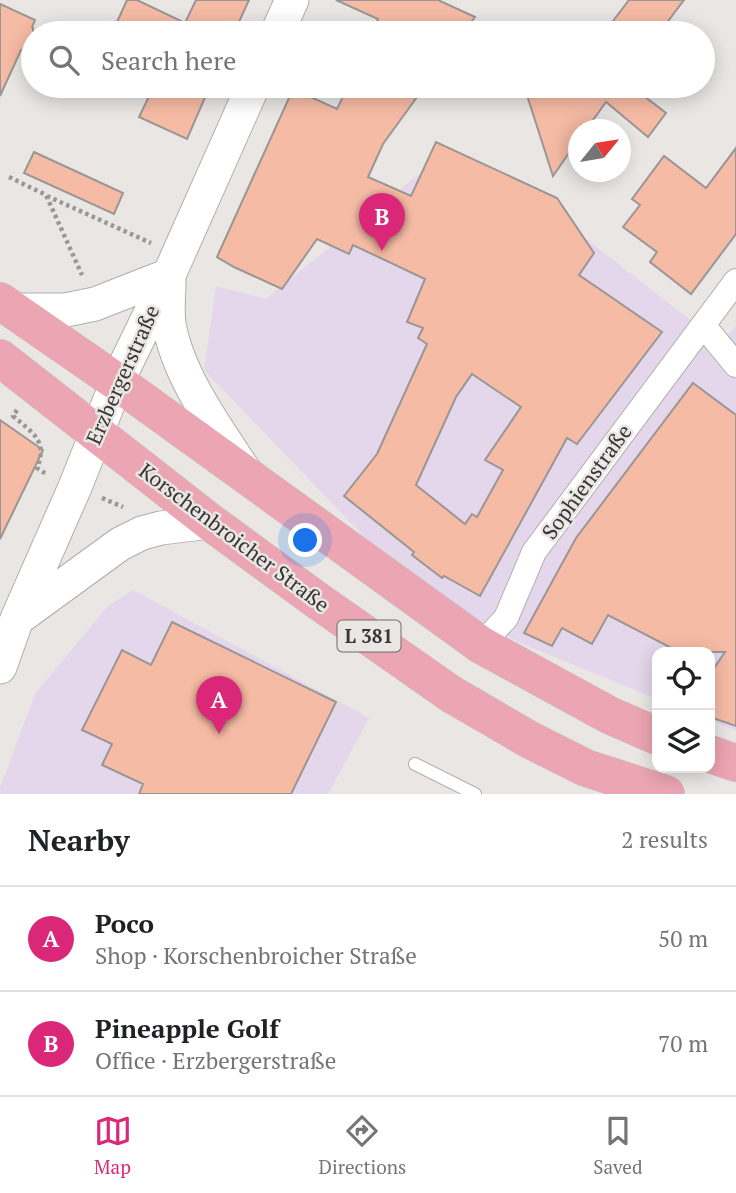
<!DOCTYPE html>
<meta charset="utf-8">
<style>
:root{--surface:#fff;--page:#f6f6f6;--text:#202124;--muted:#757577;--line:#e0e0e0;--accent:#db2777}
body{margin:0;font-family:"PT Serif",serif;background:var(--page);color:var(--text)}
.controls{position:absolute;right:21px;bottom:21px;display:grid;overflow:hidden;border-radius:14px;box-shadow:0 4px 18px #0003}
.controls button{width:63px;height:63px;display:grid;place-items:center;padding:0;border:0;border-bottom:2px solid var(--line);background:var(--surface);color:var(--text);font:35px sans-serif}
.compass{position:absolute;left:568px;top:119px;width:63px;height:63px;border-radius:50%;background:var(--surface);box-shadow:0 4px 18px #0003;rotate:60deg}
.you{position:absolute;left:306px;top:541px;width:24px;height:24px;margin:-18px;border:5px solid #fff;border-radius:50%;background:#1a73e8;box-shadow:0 0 0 10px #1a73e833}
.badge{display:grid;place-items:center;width:46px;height:46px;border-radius:50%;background:var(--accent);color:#fff;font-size:23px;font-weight:700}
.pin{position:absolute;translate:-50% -58px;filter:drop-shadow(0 2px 4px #0008)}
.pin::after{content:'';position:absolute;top:37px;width:24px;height:21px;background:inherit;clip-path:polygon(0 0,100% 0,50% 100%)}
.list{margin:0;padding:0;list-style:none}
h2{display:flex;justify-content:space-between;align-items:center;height:91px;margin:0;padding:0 28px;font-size:30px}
h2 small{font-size:23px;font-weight:400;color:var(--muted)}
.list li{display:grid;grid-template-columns:46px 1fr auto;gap:21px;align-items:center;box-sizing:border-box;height:105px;padding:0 28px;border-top:2px solid var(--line)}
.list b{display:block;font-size:26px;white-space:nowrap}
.list p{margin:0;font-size:23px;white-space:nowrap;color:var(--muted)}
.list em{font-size:23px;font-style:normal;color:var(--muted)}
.icon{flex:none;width:38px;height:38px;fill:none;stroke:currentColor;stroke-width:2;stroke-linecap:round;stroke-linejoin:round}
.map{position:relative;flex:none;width:736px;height:794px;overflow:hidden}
.search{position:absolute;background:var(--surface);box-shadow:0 4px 18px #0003;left:21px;right:21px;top:21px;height:77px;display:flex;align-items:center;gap:18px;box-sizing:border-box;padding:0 24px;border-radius:38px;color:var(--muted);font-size:26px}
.sheet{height:301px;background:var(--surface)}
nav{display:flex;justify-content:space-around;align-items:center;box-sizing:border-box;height:98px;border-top:2px solid var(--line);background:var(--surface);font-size:19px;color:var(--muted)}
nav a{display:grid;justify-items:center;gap:4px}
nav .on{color:var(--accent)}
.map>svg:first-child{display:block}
</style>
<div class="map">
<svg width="736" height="794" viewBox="0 0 736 794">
<rect width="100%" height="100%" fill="#e9e6e4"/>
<!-- commercial -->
<path fill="#e5d7eb" d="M 429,166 L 577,232 L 721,344 L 736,326 L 736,731 L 710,720 L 710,652 L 657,652 L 657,699 L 518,642 L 403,577 L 204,370 L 216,286 L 266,299 Z
M 133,590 L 369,718 L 328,794 L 0,794 L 0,788 L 35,694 L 108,606 Z"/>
<!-- building -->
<path fill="#f6bba5" stroke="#9a9695" stroke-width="2" fill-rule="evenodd" d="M 127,0 L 137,0 L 185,23 L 196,0 L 249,0 L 234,33 L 112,33 Z
M 336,0 L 438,0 L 475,17 L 463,33 L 372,33 L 378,19 Z
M 629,0 L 684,0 L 659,33 L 604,33 Z
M 0,4 L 35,20 L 32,27 L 33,28 L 33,55 L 21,50 L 0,96 Z
M 154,86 L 210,86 L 187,139 L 139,117 Z
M 348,86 L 425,86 L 383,144 L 368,177 L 411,196 L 436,142 L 557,198 L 594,253 L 579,275 L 662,332 L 577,444 L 567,438 L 480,596 L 444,576 L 442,578 L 412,555 L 414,552 L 344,496 L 377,454 L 427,344 L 418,338 L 423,328 L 407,322 L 425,279 L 353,245 L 349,254 L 317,239 L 282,289 L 234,267 L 217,257 L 293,89 L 337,109 ZM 472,374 L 521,407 L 485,460 L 503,470 L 477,517 L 472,514 L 465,524 L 416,485 L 456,397 Z
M 524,86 L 652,86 L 644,96 L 666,113 L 648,137 L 606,102 L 586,130 L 578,130 L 578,140 L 553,176 Z
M 736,148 L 736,234 L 691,294 L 650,262 L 657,252 L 623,227 L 640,205 L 632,199 L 664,156 L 706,188 Z
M 34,152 L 123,193 L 114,214 L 24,173 Z
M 693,383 L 736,415 L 736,726 L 710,717 L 710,674 L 725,652 L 679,652 L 608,615 L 592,644 L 562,628 L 552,646 L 524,633 L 576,538 Z
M 0,420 L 43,450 L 0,539 Z
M 172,622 L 336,702 L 291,794 L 139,794 L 143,784 L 102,765 L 112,744 L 82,730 L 122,650 L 151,665 Z"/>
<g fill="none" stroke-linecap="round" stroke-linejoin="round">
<!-- service casing -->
<g stroke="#b0adab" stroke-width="14">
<path id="service" d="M 415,764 L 475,794"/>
</g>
<!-- minor casing -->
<g stroke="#b0adab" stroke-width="26">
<path id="minor" d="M 703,325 L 736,365
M 481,645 L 506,618 L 534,552 L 736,281"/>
</g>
<!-- secondary casing -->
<g stroke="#b0adab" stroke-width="35">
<path id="secondary" d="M 277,33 L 292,0
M 169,281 C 169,295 167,310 169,324 C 178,376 217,429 246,473
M 11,310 L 66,310 L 95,304 L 169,275
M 17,619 L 120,544 L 142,533 L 161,528 L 210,522
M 0,667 L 17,619 L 75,487 L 117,382 L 169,275 L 253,86"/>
</g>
<!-- primary casing -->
<g stroke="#c3c3c2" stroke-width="38">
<path id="primary" d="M 0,301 L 117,382 L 481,645 L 609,715 L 657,736
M 0,358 L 210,522 L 318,601 L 451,694 L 530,740 L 586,768 L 666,794
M 710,754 L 736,763"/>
</g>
<!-- path -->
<path stroke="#9a9796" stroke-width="4.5" stroke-dasharray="3.5 3.5" stroke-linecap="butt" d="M 9,177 L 46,195 L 82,275
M 47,196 L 151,243
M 17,410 L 13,416 C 33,433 48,441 37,468 L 46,474
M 102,498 L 123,507"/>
<!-- service -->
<use href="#service" stroke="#fff" stroke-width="12"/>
<!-- minor -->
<use href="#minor" stroke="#fff" stroke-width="24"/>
<!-- secondary -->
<use href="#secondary" stroke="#fff" stroke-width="33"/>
<!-- primary -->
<use href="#primary" stroke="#eca5b2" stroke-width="37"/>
</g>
<g text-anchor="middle" stroke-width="5" stroke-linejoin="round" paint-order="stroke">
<!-- shield labels -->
<rect fill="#e9e6e4" stroke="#6c6b6a" stroke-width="2" x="337.5" y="620.5" width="63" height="31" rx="5"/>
<g font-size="19" font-weight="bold" fill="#373635">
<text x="369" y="643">L 381</text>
</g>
<!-- street labels -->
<g font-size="21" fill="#373635" stroke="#e9e6e4">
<text transform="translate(123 375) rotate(-66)" y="7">Erzbergerstraße</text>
<text transform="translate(587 482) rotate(-54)" y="7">Sophienstraße</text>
<text transform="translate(234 538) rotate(37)" y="7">Korschenbroicher Straße</text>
</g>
</g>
</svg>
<div class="controls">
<button><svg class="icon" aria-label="locate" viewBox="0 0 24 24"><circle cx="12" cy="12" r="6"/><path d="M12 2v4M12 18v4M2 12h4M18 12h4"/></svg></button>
<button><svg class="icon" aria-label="layers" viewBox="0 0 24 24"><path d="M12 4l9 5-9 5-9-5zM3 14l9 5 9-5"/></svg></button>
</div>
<svg class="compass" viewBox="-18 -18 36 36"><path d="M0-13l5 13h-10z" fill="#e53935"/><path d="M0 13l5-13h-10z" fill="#757577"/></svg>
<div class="you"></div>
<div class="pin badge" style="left:219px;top:734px">A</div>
<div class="pin badge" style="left:382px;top:251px">B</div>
<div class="search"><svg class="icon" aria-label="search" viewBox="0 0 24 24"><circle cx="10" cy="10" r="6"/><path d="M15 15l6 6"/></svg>Search here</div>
</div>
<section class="sheet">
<h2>Nearby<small>2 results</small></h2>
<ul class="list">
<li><span class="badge">A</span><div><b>Poco</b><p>Shop · Korschenbroicher Straße</p></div><em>50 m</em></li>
<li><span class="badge">B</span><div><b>Pineapple Golf</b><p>Office · Erzbergerstraße</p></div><em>70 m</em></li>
</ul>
</section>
<nav>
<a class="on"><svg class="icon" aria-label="map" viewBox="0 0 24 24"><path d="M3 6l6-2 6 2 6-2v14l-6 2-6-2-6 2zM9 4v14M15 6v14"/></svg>Map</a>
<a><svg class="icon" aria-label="directions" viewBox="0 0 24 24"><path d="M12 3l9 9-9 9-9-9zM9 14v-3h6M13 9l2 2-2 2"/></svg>Directions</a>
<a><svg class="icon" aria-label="saved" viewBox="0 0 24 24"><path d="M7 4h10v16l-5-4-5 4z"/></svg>Saved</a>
</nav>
